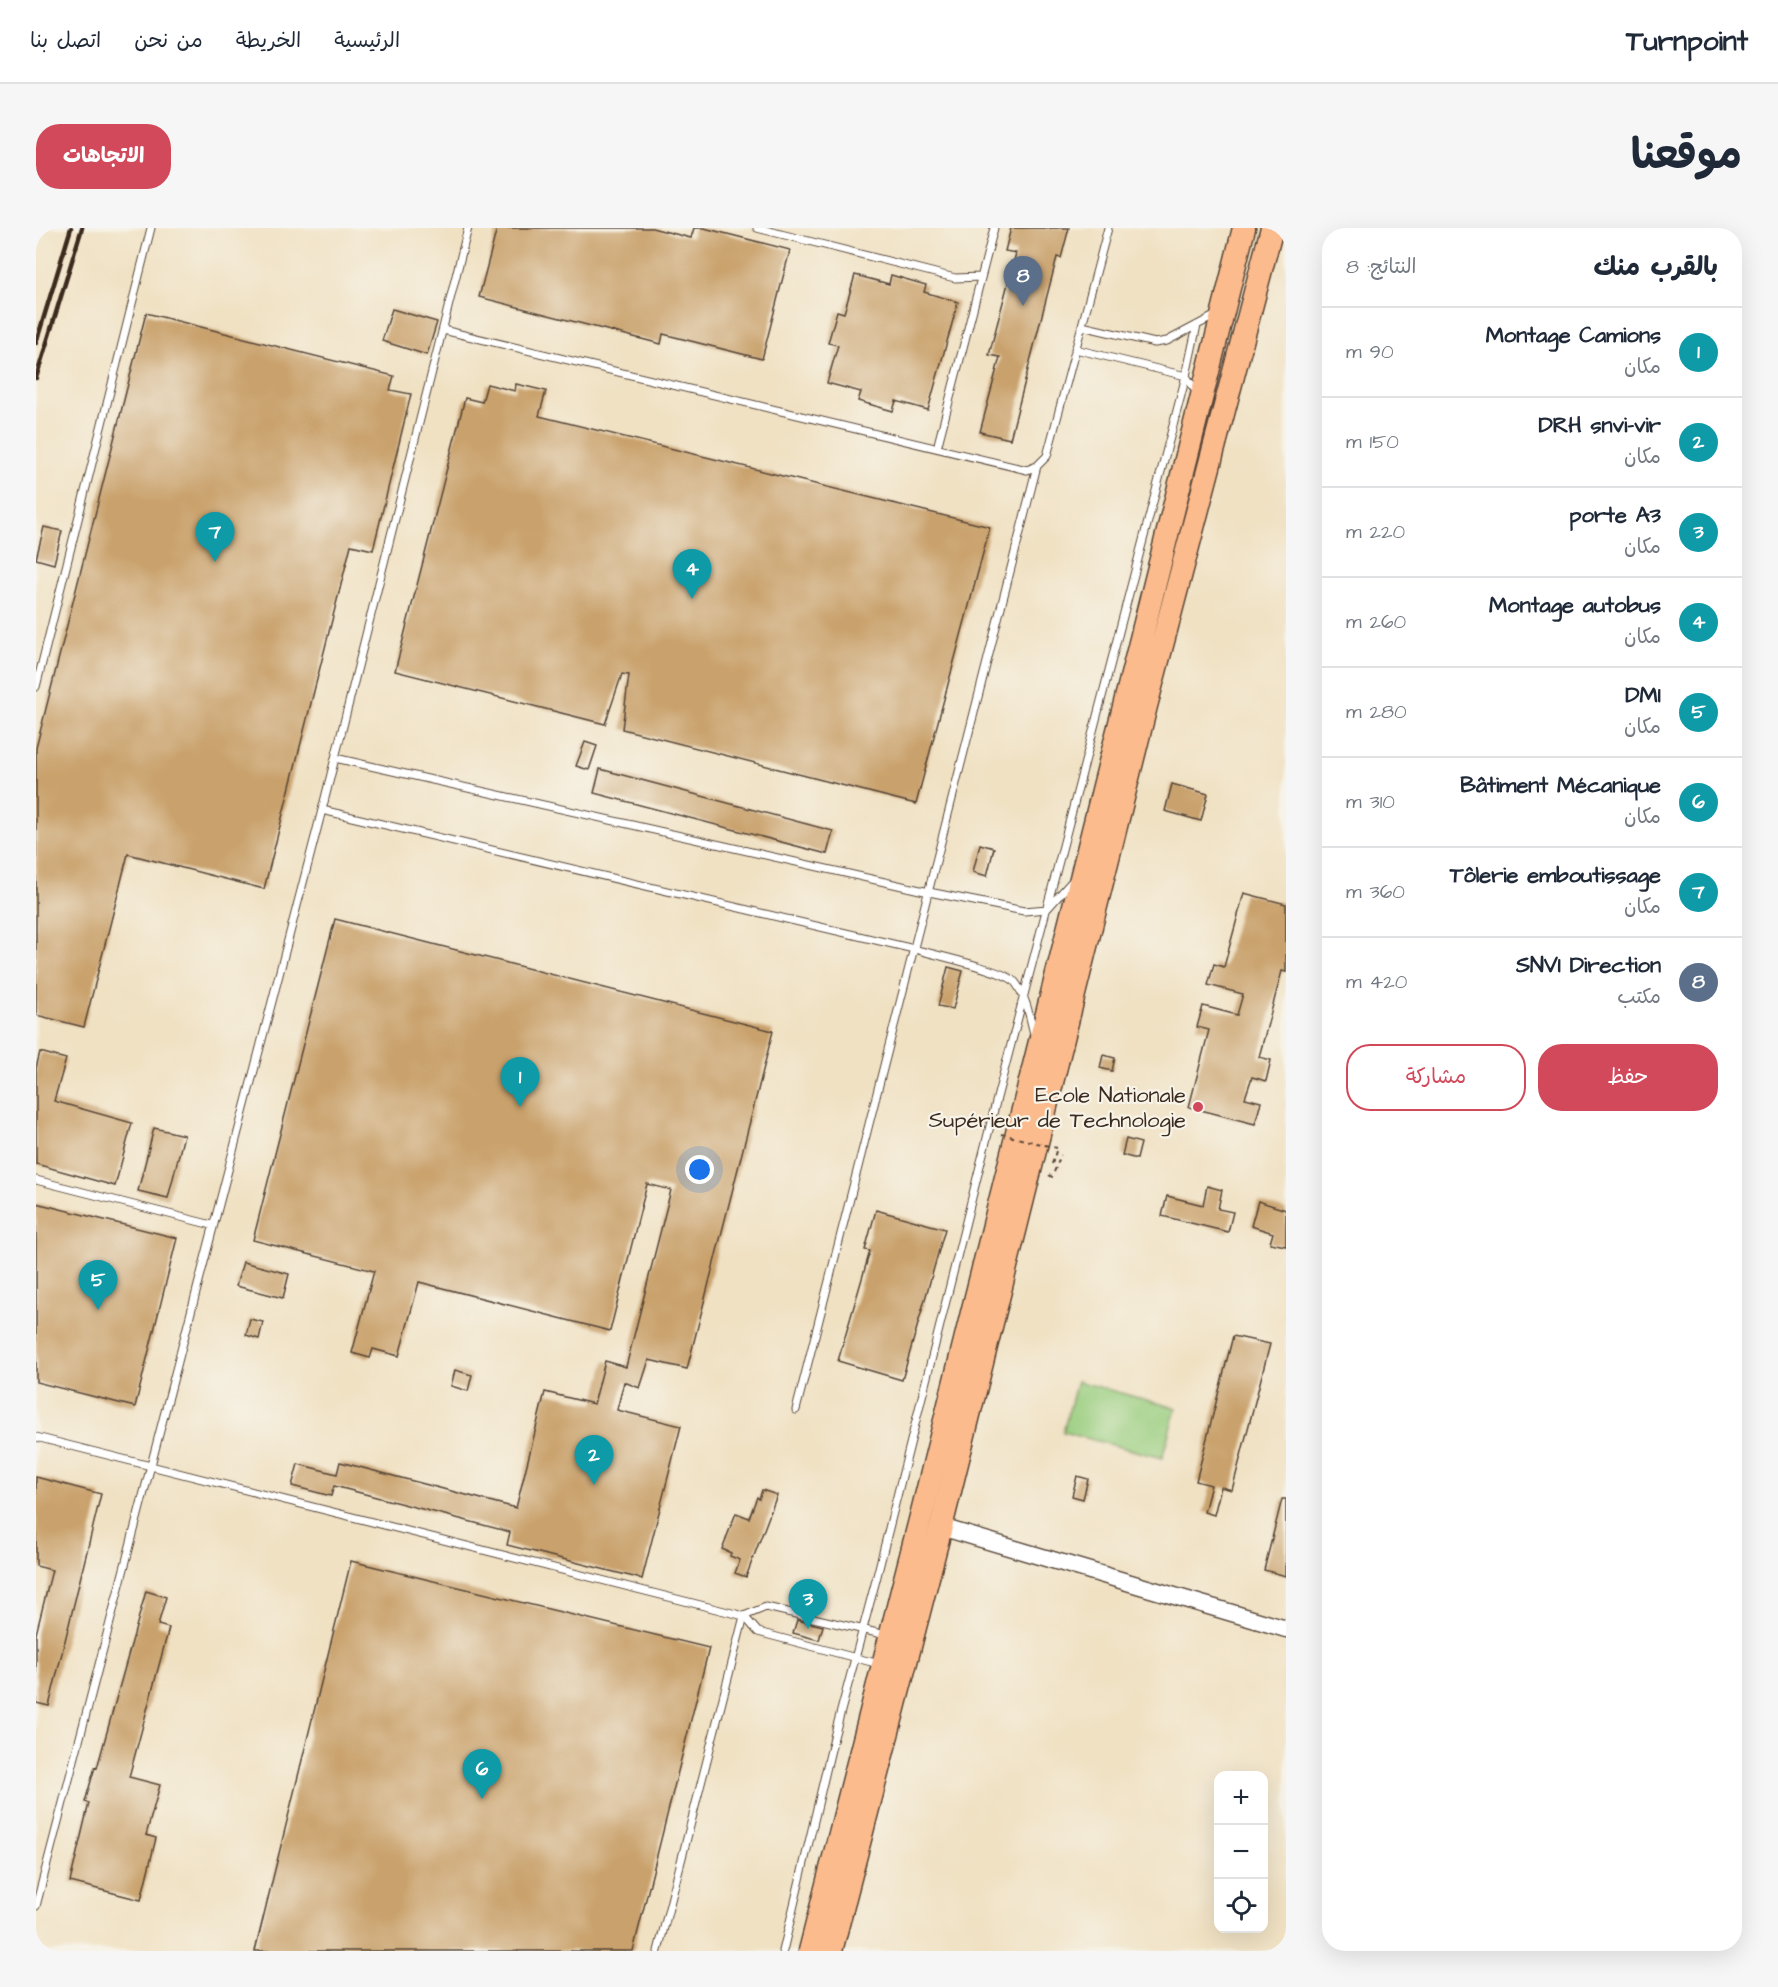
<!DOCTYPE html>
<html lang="ar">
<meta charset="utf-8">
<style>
:root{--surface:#fff;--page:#f6f6f7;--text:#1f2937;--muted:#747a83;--line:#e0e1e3;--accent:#d1495b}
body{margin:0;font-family:"Architects Daughter","Playpen Sans Arabic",sans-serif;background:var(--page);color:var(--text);direction:rtl}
.controls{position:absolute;right:18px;bottom:18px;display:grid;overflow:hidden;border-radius:12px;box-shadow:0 6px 24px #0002}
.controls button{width:54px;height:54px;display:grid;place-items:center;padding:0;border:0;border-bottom:2px solid var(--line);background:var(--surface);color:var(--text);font:30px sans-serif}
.you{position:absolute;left:664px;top:942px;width:21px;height:21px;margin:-15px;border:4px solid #fff;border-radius:50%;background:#1a73e8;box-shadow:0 0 0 9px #1a73e833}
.badge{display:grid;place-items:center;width:39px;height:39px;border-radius:50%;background:var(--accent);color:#fff;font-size:20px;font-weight:700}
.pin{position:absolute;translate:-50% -50px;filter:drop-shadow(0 2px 3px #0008)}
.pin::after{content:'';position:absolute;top:32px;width:21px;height:18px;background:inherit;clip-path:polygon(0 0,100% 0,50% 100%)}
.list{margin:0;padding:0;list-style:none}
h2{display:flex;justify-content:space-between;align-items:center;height:78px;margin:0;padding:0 24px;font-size:26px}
h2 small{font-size:20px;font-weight:400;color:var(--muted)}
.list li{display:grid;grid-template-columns:39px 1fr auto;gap:18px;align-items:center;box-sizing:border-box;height:90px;padding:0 24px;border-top:2px solid var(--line)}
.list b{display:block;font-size:22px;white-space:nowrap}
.list p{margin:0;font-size:20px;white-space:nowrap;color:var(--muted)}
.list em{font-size:20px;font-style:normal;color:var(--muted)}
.actions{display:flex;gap:12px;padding:18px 24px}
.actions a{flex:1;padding:14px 0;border:2px solid var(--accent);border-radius:24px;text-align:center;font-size:21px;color:var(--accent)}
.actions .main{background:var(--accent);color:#fff}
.icon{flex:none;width:33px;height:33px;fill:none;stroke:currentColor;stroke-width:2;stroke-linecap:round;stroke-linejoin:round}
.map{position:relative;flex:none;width:1250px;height:1723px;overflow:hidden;direction:ltr;border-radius:24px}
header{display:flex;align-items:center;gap:36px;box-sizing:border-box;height:84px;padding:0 30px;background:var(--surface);border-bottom:2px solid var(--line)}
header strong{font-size:28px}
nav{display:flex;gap:33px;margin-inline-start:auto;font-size:21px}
.intro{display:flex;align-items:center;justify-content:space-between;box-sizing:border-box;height:144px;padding:0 36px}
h1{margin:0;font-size:42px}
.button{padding:15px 27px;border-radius:24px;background:var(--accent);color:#fff;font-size:21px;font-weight:700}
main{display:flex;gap:36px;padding:0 36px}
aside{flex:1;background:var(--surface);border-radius:24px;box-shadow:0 6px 24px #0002}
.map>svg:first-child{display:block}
</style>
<header>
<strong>Turnpoint</strong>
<nav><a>الرئيسية</a><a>الخريطة</a><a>من نحن</a><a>اتصل بنا</a></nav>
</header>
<div class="intro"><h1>موقعنا</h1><a class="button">الاتجاهات</a></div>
<main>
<aside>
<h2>بالقرب منك<small>النتائج: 8</small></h2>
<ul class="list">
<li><span class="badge" style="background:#0f9aa8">1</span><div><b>Montage Camions</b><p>مكان</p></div><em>90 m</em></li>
<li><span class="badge" style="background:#0f9aa8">2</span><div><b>DRH snvi-vir</b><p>مكان</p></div><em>150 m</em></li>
<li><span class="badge" style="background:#0f9aa8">3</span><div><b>porte A3</b><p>مكان</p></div><em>220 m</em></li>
<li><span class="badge" style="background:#0f9aa8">4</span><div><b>Montage autobus</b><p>مكان</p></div><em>260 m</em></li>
<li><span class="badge" style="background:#0f9aa8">5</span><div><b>DMI</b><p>مكان</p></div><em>280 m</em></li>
<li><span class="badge" style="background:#0f9aa8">6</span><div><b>Bâtiment Mécanique</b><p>مكان</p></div><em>310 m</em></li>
<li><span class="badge" style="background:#0f9aa8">7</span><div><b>Tôlerie emboutissage</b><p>مكان</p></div><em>360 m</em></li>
<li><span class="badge" style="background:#5c6f8a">8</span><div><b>SNVI Direction</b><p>مكتب</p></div><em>420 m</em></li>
</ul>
<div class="actions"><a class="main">حفظ</a><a>مشاركة</a></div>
</aside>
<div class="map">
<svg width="1250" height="1723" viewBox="0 0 1250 1723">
<rect width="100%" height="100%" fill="#f7f3e8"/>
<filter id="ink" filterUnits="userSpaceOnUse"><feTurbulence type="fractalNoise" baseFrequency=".0167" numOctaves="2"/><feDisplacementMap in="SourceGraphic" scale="12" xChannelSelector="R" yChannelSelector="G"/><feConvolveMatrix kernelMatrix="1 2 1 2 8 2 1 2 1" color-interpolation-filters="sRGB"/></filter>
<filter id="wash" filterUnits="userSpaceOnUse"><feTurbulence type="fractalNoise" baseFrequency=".008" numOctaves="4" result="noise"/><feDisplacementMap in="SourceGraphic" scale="24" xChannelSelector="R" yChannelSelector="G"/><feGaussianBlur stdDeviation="1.35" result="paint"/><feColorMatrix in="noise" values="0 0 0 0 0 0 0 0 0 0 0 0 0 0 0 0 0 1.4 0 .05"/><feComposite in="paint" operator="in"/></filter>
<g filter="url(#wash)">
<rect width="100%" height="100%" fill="#f0e1c3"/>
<!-- green -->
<path fill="#98cd7e" stroke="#6a7c4e" stroke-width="1.5" d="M 1041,1153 L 1140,1180 L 1126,1230 L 1027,1204 Z"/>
<g id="blocks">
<!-- building -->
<path fill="#c9a16c" d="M 461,0 L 616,0 L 655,10 L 658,0 L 668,0 L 754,22 L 726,131 L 627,106 L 625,116 L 443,69 Z
M 975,0 L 1033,0 L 1025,30 L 1021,29 L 974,211 L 944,204 L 964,129 L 953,127 L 980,25 L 969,23 Z
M 819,47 L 853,56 L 855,47 L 890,57 L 888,64 L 922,74 L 892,182 L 860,173 L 857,183 L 822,173 L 825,164 L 791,155 L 802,117 L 792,115 L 801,83 L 808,85 Z
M 356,81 L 401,94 L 391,127 L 346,113 Z
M 110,85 L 358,148 L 354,162 L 375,166 L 337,322 L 315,317 L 228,661 L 92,626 L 48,799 L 0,787 L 0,520 Z
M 451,156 L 479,163 L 480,156 L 510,163 L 503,188 L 954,299 L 880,576 L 586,501 L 593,447 L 586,446 L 569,496 L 359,443 L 429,170 L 446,174 Z
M 8,299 L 26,303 L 18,336 L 0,331 Z
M 549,514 L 561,518 L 553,542 L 540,538 Z
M 564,541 L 797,603 L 791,626 L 558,565 Z
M 1136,556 L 1172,566 L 1165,593 L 1129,583 Z
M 944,616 L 958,620 L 951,648 L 937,644 Z
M 1208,665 L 1250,676 L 1250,744 L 1246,743 L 1223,829 L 1235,832 L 1230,853 L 1216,849 L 1209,870 L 1225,874 L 1219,896 L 1153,879 L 1173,802 L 1161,799 L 1167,778 L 1201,787 L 1207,766 L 1172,757 L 1178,736 L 1188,739 Z
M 299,691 L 737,803 L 651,1141 L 613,1132 L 604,1160 L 588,1154 L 581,1182 L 645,1198 L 606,1351 L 471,1317 L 474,1304 L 298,1258 L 295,1268 L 256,1258 L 262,1236 L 301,1246 L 304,1234 L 480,1280 L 509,1164 L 558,1176 L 569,1133 L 590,1139 L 635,962 L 611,956 L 574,1103 L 383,1054 L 363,1128 L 337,1121 L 334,1130 L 316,1125 L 338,1043 L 217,1012 Z
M 912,739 L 927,743 L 917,781 L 902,778 Z
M 4,824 L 30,831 L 18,873 L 96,895 L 79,958 L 0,936 L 0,840 Z
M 1067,827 L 1079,830 L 1076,843 L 1064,840 Z
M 118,900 L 148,907 L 132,970 L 102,963 Z
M 1090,911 L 1105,915 L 1101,931 L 1086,927 Z
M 1171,958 L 1186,962 L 1182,981 L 1197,984 L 1192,1004 L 1126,988 L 1131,968 L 1167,977 Z
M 1222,973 L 1250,982 L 1250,1018 L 1234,1015 L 1237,1005 L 1215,998 Z
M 0,975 L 141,1010 L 99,1179 L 0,1154 Z
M 840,982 L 909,1001 L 866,1152 L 802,1133 L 834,1023 L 829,1022 Z
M 207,1034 L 253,1046 L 247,1070 L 200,1058 Z
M 214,1091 L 227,1094 L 223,1111 L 210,1107 Z
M 1197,1108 L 1234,1116 L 1196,1262 L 1185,1259 L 1178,1287 L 1168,1284 L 1175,1257 L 1160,1253 Z
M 419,1142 L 436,1147 L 432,1163 L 415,1158 Z
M 1041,1248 L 1052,1251 L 1047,1271 L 1036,1268 Z
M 0,1249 L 65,1266 L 13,1478 L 0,1475 L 0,1406 L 16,1342 L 0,1338 Z
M 726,1262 L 741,1267 L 710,1349 L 699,1345 L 704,1332 L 694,1328 L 695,1325 L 686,1321 L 700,1285 L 713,1290 L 721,1269 L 723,1271 Z
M 1246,1271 L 1250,1271 L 1250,1348 L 1228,1342 Z
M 315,1333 L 673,1420 L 597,1723 L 219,1723 Z
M 110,1363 L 130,1369 L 122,1397 L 133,1400 L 93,1549 L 124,1557 L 110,1607 L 120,1610 L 105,1672 L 34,1654 L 53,1575 L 49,1574 L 59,1539 L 61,1540 Z
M 761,1392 L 787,1398 L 783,1412 L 757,1405 Z"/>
</g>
</g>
<g filter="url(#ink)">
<use href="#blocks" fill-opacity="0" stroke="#564537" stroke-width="1.5"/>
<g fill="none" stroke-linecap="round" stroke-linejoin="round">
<!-- service casing -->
<g stroke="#564537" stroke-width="9">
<path id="service" d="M 721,0 L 919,50 L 945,49
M 1046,98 L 1119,115 L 1131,113 L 1182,86
M 407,102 L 991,242 L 1001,238 L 1011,228 L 1072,0
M 1039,121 L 1150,148 L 1161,165
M 901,220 L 958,0
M 0,459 L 115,0
M 299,530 L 893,664 L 988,683 L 1011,681 L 1037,652
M 286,582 L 878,721 C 896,726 971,743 979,754 C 990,768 994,790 998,806
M 0,952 L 176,997
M 760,1182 L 1001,238
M 0,1209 L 708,1388 L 722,1404 L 843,1436
M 708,1388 L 730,1379 L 850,1407
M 0,1678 L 286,582 L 432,0
M 622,1723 L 708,1388
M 747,1723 L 798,1509 L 840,1352 L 961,870 L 1150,148 L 1161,97"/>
</g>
<!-- tertiary casing -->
<g stroke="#564537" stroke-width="19">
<path id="tertiary" d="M 905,1299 L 1250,1401"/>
</g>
<!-- trunk casing -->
<g stroke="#564537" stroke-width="25">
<path id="trunk" d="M 774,1723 L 884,1292 L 1208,0
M 795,1723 L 905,1299 L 1110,478 L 1236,0"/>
</g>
<!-- path -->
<path stroke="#564537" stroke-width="2" stroke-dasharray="4.5 4.5" stroke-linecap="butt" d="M 1016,936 L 1021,920
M 1013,947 L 1016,949 L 1025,927"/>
<!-- service -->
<use href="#service" stroke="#fff" stroke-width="7"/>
<!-- tertiary -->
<use href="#tertiary" stroke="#fff" stroke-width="16"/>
<!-- trunk -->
<use href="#trunk" stroke="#fbbb8d" stroke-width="22"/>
<!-- rail -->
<path stroke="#3b2a1e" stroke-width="4.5" d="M 0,115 L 35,0
M 0,150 L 46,0"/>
<!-- path-bridge -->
<path stroke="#564537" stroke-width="2" stroke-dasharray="4.5 4.5" stroke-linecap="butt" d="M 965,906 L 1021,920"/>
</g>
</g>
<!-- markers -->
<circle fill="#d1495b" stroke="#f7f3e8" stroke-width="2" cx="1162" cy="879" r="6"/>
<g text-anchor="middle" stroke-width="4.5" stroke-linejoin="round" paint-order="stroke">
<!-- poi labels -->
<g font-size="22" fill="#3b2a1e" stroke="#f7f3e8" text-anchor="end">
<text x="1150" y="874">Ecole Nationale<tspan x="1150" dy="25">Supérieur de Technologie</tspan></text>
</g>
</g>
</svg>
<div class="controls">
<button>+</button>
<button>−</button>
<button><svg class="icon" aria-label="locate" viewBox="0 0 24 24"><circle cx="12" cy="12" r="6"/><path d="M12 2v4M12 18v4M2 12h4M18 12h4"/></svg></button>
</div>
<div class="you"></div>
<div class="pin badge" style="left:484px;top:879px;background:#0f9aa8">1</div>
<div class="pin badge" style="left:558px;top:1257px;background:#0f9aa8">2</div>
<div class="pin badge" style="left:772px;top:1401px;background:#0f9aa8">3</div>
<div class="pin badge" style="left:656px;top:371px;background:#0f9aa8">4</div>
<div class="pin badge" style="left:62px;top:1082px;background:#0f9aa8">5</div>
<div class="pin badge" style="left:446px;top:1571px;background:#0f9aa8">6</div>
<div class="pin badge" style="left:179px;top:334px;background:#0f9aa8">7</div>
<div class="pin badge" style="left:987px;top:78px;background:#5c6f8a">8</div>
</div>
</main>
